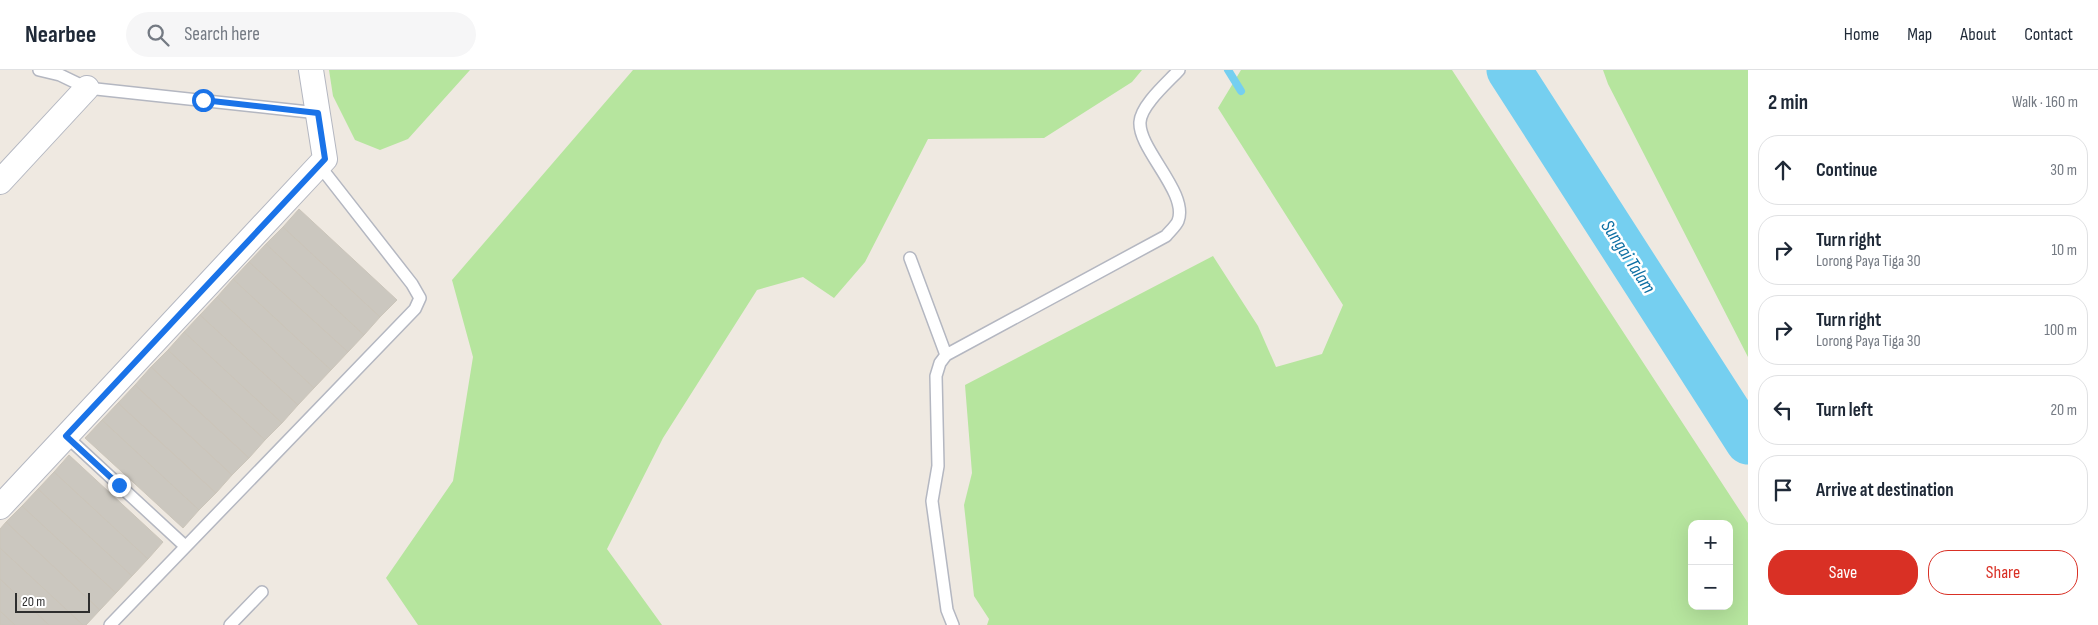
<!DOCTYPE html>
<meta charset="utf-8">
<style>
:root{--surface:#fff;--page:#f6f6f7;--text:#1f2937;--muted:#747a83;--line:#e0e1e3;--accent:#d93025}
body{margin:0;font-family:"Sofia Sans Condensed",sans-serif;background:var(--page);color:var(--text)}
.controls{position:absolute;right:15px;bottom:15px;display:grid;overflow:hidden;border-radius:10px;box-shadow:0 5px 20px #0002}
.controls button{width:45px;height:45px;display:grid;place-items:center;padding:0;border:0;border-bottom:1px solid var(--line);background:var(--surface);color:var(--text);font:25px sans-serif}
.scale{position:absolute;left:15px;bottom:12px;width:75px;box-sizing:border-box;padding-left:5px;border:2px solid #2e2e2e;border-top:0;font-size:14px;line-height:18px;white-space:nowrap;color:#2e2e2e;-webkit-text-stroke:4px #fff;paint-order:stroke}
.stop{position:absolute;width:15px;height:15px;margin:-11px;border:4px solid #1a73e8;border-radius:50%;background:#fff}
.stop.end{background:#1a73e8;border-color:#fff;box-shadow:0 1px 5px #0008}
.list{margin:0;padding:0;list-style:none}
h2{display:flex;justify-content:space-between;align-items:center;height:65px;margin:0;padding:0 20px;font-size:21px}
h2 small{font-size:16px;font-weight:400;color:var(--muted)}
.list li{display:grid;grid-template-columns:32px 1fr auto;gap:15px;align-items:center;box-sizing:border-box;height:70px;margin:0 10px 10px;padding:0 10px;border:1px solid var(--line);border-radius:20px}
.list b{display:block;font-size:19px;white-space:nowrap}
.list p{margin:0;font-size:16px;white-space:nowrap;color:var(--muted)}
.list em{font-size:16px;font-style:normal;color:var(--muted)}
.actions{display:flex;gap:10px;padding:15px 20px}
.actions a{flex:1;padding:11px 0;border:1px solid var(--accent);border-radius:20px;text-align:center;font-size:18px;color:var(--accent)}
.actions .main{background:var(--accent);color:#fff}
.icon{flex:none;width:28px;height:28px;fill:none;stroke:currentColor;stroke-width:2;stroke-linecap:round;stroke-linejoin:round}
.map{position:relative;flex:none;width:1748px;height:555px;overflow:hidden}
header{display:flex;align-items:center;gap:30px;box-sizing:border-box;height:70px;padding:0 25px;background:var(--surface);border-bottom:1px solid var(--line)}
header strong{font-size:24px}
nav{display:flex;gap:28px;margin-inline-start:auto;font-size:18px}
.search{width:350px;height:45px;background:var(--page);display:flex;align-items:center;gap:12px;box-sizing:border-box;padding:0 18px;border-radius:28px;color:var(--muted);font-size:19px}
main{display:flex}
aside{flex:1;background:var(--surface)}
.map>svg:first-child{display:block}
</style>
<header>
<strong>Nearbee</strong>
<div class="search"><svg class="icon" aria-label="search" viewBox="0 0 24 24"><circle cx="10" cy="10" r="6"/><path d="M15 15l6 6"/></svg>Search here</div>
<nav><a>Home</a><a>Map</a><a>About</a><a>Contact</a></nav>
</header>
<main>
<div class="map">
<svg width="1748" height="555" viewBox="0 0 1748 555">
<rect width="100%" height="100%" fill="#efe9e1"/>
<!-- green -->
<path fill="#b6e59e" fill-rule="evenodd" d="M 329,0 L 470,0 L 408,69 L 380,80 L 355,70 L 333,26 Z
M 633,0 L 1142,0 L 1132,12 L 1044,68 L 928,69 L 865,192 L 834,228 L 803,207 L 757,220 L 663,368 L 607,479 L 662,555 L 418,555 L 386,508 L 453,411 L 473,287 L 452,210 Z
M 1241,0 L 1452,0 L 1748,453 L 1748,555 L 987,555 L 989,549 L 974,526 L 964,435 L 972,403 L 965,315 L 1213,186 L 1258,256 L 1276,297 L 1322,284 L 1343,235 L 1218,38 ZM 1692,454 L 1729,454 L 1729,536 L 1692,536 Z
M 1603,0 L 1748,0 L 1748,287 L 1608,14 Z"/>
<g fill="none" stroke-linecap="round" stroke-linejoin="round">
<!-- stream -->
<path stroke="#75cff0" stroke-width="8" d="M 1228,0 L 1241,21"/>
<!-- river -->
<path stroke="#75cff0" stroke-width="45" d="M 1509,0 L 1748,372"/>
</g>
<!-- building -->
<path fill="#cbc7bf" stroke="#cbc5ba" d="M 299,139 L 397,230 L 380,247 L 283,157 Z
M 283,157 L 380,247 L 364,265 L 266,174 Z
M 266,174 L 364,265 L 348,282 L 249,192 Z
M 249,192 L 348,282 L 331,300 L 233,209 Z
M 233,209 L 331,300 L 314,318 L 217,227 Z
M 217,227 L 314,318 L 298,335 L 200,245 Z
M 200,245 L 298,335 L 282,353 L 184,262 Z
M 184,262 L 282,353 L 265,370 L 168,280 Z
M 168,280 L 265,370 L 249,388 L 151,297 Z
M 151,297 L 249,388 L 232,405 L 135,315 Z
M 135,315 L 232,405 L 216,423 L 118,333 Z
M 118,333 L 216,423 L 199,440 L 102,350 Z
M 102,350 L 199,440 L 183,458 L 85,368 Z
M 69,385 L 163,472 L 148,489 L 54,402 Z
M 54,402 L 148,489 L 132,506 L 38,419 Z
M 38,419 L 132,506 L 116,523 L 22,436 Z
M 22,436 L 116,523 L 100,540 L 6,452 Z
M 6,452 L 100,540 L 86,555 L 83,555 L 0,478 L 0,459 Z
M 0,478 L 83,555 L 49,555 L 0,509 Z
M 0,509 L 49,555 L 15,555 L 0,541 Z
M 0,541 L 15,555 L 0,555 Z"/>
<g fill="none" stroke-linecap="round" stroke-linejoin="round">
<!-- service casing -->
<g stroke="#b4b7c1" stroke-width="14">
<path id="service" d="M 39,0 L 60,5 L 87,18 L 318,43
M 910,188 L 946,285
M 66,366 L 185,476
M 110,555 L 415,239 L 420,228 L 412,214 L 319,95
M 230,555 L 262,522
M 953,555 L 947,540 L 932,431 L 938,396 L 936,306 L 940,293 L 946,285 L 1166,166 C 1169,162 1176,156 1178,151 C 1189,123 1138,79 1140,52 C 1141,35 1168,12 1179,0"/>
</g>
<!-- minor casing -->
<g stroke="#b4b7c1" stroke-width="26">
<path id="minor" d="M 0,112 L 87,18
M 0,437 L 325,89 L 311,0"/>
</g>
<!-- service -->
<use href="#service" stroke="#fff" stroke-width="11"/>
<!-- minor -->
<use href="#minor" stroke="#fff" stroke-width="24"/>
</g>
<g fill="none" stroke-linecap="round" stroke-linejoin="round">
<!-- route -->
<path stroke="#1a73e8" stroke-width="6" d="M 119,415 L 66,366 L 325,89 L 318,43 L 203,30"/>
</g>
<g text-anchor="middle" stroke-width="5" stroke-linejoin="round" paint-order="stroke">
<!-- water labels -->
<g font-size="19" font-style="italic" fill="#0d6fa3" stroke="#fff">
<text transform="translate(1629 186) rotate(57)" y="7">Sungai Talam</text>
</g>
</g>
</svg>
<div class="controls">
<button>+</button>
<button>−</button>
</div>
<div class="scale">20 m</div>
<div class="stop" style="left:203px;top:30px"></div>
<div class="stop end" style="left:119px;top:415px"></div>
</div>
<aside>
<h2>2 min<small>Walk · 160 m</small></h2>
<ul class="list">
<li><svg class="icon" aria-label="ahead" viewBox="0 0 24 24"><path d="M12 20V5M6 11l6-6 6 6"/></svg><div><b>Continue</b></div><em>30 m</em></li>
<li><svg class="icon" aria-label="right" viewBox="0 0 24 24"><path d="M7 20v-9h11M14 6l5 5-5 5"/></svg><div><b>Turn right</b><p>Lorong Paya Tiga 30</p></div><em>10 m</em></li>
<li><svg class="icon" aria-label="right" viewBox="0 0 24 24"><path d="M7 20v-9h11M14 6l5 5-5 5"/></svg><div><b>Turn right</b><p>Lorong Paya Tiga 30</p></div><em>100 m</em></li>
<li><svg class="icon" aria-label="left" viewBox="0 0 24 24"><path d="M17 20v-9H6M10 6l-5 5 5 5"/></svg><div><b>Turn left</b></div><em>20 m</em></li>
<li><svg class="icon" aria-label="arrive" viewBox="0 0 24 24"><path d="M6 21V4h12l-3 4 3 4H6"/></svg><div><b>Arrive at destination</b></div></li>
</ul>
<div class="actions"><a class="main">Save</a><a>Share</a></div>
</aside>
</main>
